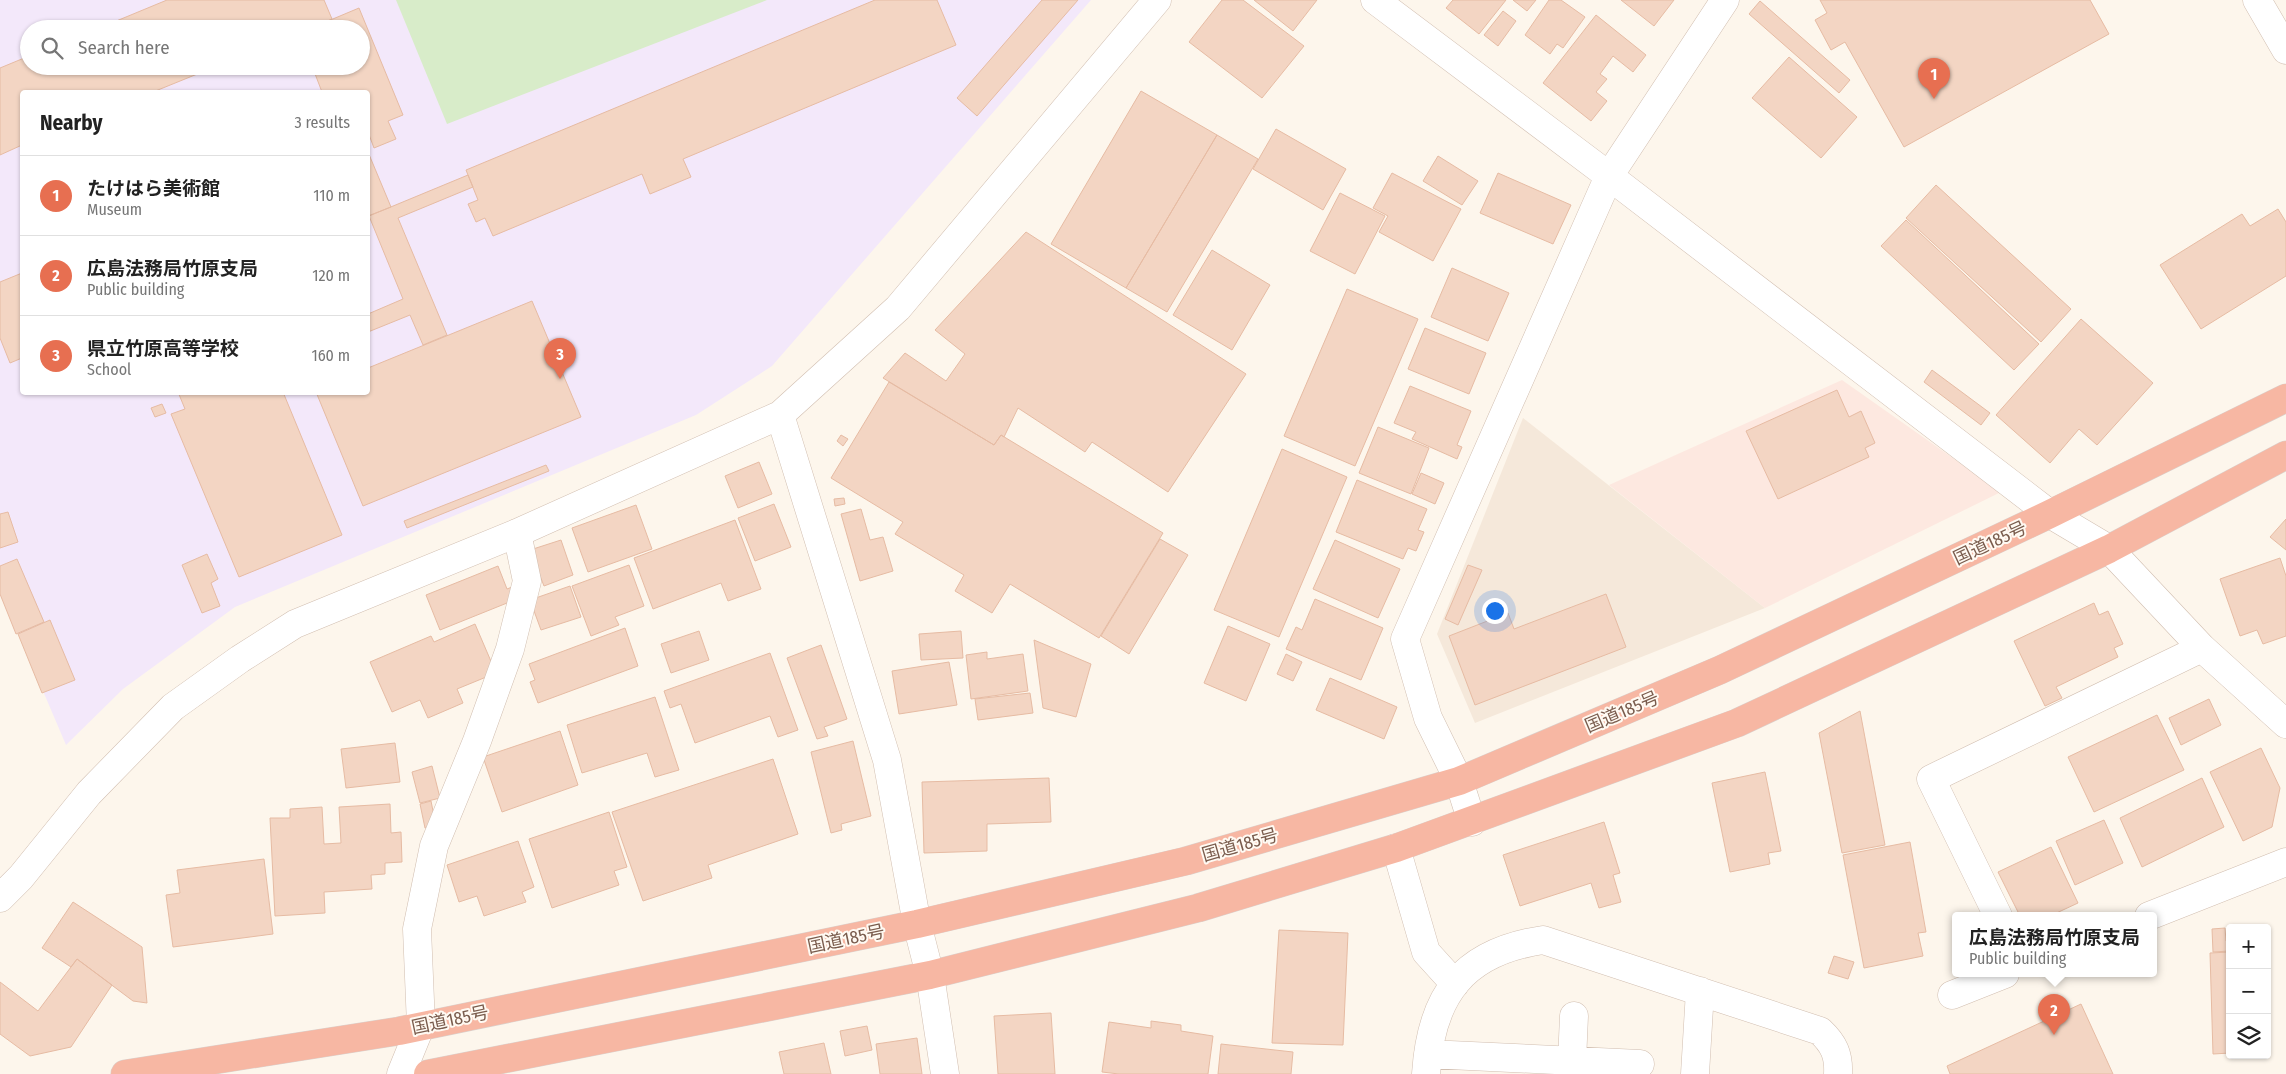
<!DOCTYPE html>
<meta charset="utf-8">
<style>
:root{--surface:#fff;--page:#f6f6f6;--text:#222;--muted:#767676;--line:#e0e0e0;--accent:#e76f51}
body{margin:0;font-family:"Fira Sans Condensed","Noto Sans JP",sans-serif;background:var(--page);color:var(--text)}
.controls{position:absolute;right:15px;bottom:15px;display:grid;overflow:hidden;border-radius:5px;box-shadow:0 1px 4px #0004}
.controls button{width:45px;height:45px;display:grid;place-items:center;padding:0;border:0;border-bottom:1px solid var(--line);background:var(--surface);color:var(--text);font:25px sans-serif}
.you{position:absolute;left:1494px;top:610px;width:18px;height:18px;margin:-12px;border:4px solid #fff;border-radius:50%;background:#1a73e8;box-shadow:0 0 0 8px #1a73e833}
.badge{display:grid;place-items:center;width:32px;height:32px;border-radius:50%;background:var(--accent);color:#fff;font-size:16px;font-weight:700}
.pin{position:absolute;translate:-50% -41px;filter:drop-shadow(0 1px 2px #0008)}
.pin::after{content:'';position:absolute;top:26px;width:18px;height:15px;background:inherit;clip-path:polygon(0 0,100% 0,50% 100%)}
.popup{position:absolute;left:1952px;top:912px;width:205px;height:65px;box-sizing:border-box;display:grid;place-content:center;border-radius:5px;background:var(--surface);filter:drop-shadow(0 1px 4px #0005);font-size:16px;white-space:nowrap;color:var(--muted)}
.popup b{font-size:19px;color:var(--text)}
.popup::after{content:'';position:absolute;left:50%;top:100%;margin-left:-10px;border:10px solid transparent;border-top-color:var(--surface)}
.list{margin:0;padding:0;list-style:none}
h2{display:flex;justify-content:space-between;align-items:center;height:65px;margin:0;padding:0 20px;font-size:21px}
h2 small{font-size:16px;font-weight:400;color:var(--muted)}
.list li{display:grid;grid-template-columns:32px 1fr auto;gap:15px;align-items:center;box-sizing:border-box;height:80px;padding:0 20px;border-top:1px solid var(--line)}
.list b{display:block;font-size:19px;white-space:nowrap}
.list p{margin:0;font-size:16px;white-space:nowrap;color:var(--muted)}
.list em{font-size:16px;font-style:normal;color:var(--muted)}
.icon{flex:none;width:28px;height:28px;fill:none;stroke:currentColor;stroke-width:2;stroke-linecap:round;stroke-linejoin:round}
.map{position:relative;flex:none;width:2286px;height:1074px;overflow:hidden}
.search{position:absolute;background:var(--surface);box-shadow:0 1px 4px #0004;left:20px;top:20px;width:350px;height:55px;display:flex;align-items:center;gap:12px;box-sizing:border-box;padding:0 18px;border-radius:28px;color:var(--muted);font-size:19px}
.panel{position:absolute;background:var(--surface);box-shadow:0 1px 4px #0004;left:20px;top:90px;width:350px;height:305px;border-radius:5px}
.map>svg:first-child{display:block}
</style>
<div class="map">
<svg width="2286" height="1074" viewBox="0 0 2286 1074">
<rect width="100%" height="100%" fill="#fdf6ec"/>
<!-- residential -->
<path fill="#f5e8da" d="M 1523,418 L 1765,608 L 1475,723 L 1437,634 Z"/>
<!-- commercial -->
<path fill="#fde8e0" d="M 1842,380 L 2001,492 L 1765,608 L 1609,485 Z"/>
<!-- education -->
<path fill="#f3e8fa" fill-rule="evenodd" d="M 0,0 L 1091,0 L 772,366 L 696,415 L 235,607 L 123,689 L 66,745 L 0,590 ZM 29,29 L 361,29 L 361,66 L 29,66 ZM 22,92 L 368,92 L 368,392 L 22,392 Z"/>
<!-- green -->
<path fill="#d8ecc9" d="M 396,0 L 767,0 L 447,124 Z"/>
<!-- building -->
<path fill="#f3d5c3" stroke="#e6bba3" d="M 167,0 L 324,0 L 332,19 L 309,29 L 97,29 Z
M 875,0 L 937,0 L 956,45 L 683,159 L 691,177 L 650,194 L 642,174 L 493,236 L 485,218 L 476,222 L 468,204 L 478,200 L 466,170 Z
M 1042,0 L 1078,0 L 977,116 L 957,98 Z
M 1222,0 L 1243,0 L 1304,46 L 1262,98 L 1189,42 Z
M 1254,0 L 1317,0 L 1293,31 Z
M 1453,0 L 1506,0 L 1479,34 L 1446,8 Z
M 1513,0 L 1536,0 L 1527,11 Z
M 1549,0 L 1561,0 L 1585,17 L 1563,48 L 1557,44 L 1550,54 L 1525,35 Z
M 1621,0 L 1674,0 L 1654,26 Z
M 1820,0 L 2090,0 L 2109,34 L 1904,147 L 1845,42 L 1831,50 L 1815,20 L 1827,13 Z
M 1760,1 L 1850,80 L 1839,93 L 1749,14 Z
M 359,8 L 403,115 L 388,121 L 396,139 L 374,148 L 368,132 L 368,92 L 322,92 L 312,66 L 361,66 L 361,29 L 309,29 Z
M 1503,11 L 1516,21 L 1498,46 L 1484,35 Z
M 1596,15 L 1646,55 L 1633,72 L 1613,56 L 1600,74 L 1607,79 L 1596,92 L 1607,101 L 1591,121 L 1543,83 Z
M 29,56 L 29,66 L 217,66 L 153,92 L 22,92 L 22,145 L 0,155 L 0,68 Z
M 1789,57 L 1857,117 L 1821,158 L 1752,98 Z
M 1141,91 L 1217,135 L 1126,288 L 1051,244 Z
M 1276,129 L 1346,169 L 1323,210 L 1253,169 Z
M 1217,135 L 1258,159 L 1167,312 L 1126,288 Z
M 368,152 L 391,207 L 368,216 Z
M 1438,156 L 1478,181 L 1462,205 L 1423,181 Z
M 1392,173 L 1461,209 L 1433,261 L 1379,232 L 1388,216 L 1373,208 Z
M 1498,173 L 1571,205 L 1553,244 L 1480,213 Z
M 468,175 L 473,187 L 398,218 L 447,335 L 423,345 L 410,315 L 368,332 L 368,314 L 403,299 L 369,216 Z
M 1936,185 L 2071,309 L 2041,342 L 1906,218 Z
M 1340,193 L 1385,216 L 1355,274 L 1310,251 Z
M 2278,209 L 2286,222 L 2286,276 L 2201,329 L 2160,265 L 2242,214 L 2250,226 Z
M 1906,220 L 2039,344 L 2014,370 L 1881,246 Z
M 1026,232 L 1246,374 L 1168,492 L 1092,442 L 1085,452 L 1018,408 L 1004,437 L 1001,435 L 994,445 L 883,378 L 905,353 L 946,381 L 965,354 L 935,330 Z
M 1212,250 L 1270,285 L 1232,350 L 1173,315 Z
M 1452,268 L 1509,293 L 1488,341 L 1431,317 Z
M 22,273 L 22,358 L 10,363 L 0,338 L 0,282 Z
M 1347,289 L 1418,319 L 1355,466 L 1284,436 Z
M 532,301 L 581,417 L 363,506 L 316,392 L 368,392 L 368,368 Z
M 2081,319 L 2153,383 L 2097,445 L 2079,429 L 2050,463 L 1996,415 Z
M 1425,328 L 1486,353 L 1469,394 L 1408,369 Z
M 1932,370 L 1990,413 L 1981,425 L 1924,382 Z
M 889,382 L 994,445 L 1001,435 L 1163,533 L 1099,638 L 1010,584 L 992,613 L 955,591 L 964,575 L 895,534 L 903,522 L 831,478 Z
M 1410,386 L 1471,411 L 1457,445 L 1462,447 L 1457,459 L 1412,439 L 1416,432 L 1394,423 Z
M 1837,390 L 1849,417 L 1861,411 L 1875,443 L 1865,448 L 1869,457 L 1778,499 L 1746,431 Z
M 178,392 L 283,392 L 342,535 L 239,577 L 171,414 L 185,409 Z
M 162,404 L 166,413 L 155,417 L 151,408 Z
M 1378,427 L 1429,448 L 1411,494 L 1359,473 Z
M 841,435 L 848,439 L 843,446 L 837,441 Z
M 1282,449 L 1347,477 L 1279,637 L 1214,610 Z
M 759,462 L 772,494 L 738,508 L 725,476 Z
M 546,465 L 549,471 L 407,528 L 404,521 Z
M 1421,473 L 1444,483 L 1435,504 L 1412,494 Z
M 1357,480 L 1427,509 L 1418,530 L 1424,532 L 1416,551 L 1408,548 L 1403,559 L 1336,532 Z
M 844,498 L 845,504 L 835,506 L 834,499 Z
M 774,504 L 791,547 L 755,561 L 738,518 Z
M 636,505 L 652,549 L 588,572 L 572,528 Z
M 861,509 L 870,540 L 883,537 L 893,571 L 860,581 L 841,514 Z
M 8,512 L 18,542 L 0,548 L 0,514 Z
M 2286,519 L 2286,550 L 2270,537 Z
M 735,520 L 761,589 L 728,601 L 721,583 L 653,609 L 634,558 Z
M 1160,539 L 1188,555 L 1129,654 L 1101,636 Z
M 561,540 L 573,575 L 544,586 L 530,550 Z
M 1335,540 L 1400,569 L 1378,618 L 1313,589 Z
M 207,554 L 218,579 L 211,583 L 220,606 L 202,613 L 182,565 Z
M 2280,558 L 2286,576 L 2286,636 L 2263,644 L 2257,630 L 2240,636 L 2220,579 Z
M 17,559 L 44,622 L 16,634 L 0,594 L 0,566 Z
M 629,565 L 644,606 L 615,617 L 619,625 L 591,636 L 572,586 Z
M 1468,565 L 1482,570 L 1458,625 L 1445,619 Z
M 498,566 L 507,589 L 512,587 L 517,599 L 440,630 L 426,595 Z
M 570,586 L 581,617 L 541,630 L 530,600 Z
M 1606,594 L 1626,647 L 1475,705 L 1449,636 L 1508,613 L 1514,629 Z
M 1315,599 L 1383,628 L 1361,680 L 1286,649 L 1296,627 L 1302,630 Z
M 2094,603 L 2099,615 L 2108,611 L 2123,644 L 2114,648 L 2118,657 L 2056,687 L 2062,698 L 2045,706 L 2014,641 Z
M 50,620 L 75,680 L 42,693 L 18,634 Z
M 475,624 L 496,673 L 457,689 L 463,703 L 428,718 L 420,700 L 392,712 L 370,662 L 431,636 L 434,642 Z
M 1228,626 L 1270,644 L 1246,701 L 1204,683 Z
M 625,628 L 638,666 L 538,703 L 530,682 L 535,680 L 529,664 Z
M 699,631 L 709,660 L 671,673 L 661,644 Z
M 961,631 L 963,658 L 921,660 L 919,634 Z
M 1034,640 L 1091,664 L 1076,717 L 1043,708 Z
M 821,645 L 847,719 L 824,727 L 828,736 L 817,739 L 787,658 Z
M 987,652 L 987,659 L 1023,654 L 1028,691 L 971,699 L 966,655 Z
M 770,653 L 798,730 L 778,737 L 770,716 L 695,743 L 681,704 L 670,708 L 664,691 Z
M 1286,654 L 1302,662 L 1293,681 L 1277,674 Z
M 949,662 L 957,705 L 899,714 L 892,671 Z
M 1330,678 L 1397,707 L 1384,739 L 1316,710 Z
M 1030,693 L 1033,713 L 978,720 L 975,699 Z
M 655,697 L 679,770 L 655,777 L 647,753 L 582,773 L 567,725 Z
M 2209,699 L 2221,725 L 2181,745 L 2169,718 Z
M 1860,711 L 1885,845 L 1842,853 L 1819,733 Z
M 2157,715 L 2184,770 L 2094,812 L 2068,757 Z
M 560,731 L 578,785 L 502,812 L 483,757 Z
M 853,741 L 871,816 L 841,824 L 842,830 L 831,833 L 811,752 Z
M 395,743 L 400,782 L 346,788 L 341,749 Z
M 2261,748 L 2280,788 L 2272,827 L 2243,841 L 2210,772 Z
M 773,759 L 798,834 L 708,865 L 712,878 L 643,901 L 612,812 Z
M 432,766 L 440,798 L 420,803 L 412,772 Z
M 1765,772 L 1781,851 L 1768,853 L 1770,864 L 1730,872 L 1712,783 Z
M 1049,778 L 1051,822 L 987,824 L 987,851 L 924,853 L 922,782 Z
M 2202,778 L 2224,827 L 2142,867 L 2120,818 Z
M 431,801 L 436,826 L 425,828 L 420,804 Z
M 390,804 L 391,833 L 401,832 L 402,862 L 385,863 L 385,874 L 371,875 L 372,889 L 324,892 L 325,913 L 275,916 L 270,818 L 290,818 L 290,809 L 322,807 L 324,844 L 341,843 L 339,807 Z
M 609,812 L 627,867 L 614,871 L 619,885 L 552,908 L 529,839 Z
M 2104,820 L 2123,863 L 2075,885 L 2056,841 Z
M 1604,822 L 1620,873 L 1613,875 L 1621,902 L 1599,908 L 1591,883 L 1520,906 L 1503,855 Z
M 518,841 L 534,887 L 522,892 L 526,902 L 484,916 L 477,896 L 459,902 L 447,865 Z
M 1910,842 L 1926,932 L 1918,933 L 1923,956 L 1864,968 L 1843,855 Z
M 2051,847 L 2078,903 L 2050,916 L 2020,916 L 1998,872 Z
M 264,859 L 273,934 L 173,947 L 166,895 L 180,893 L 177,870 Z
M 73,902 L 142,947 L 147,1003 L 133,1001 L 77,959 L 71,967 L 42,948 Z
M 2225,928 L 2226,941 L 2230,941 L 2230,951 L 2213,952 L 2212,929 Z
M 1279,930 L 1348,933 L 1343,1045 L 1272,1043 Z
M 2230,952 L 2230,1053 L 2213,1054 L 2210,953 Z
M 1834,956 L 1854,962 L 1848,979 L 1828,973 Z
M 77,959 L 112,985 L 71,1047 L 30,1056 L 0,1034 L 0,982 L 38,1011 Z
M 2081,1004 L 2113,1074 L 1950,1074 L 1947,1066 Z
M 1051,1013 L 1055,1074 L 998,1074 L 994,1016 Z
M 1151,1021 L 1181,1025 L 1181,1031 L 1213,1036 L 1208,1074 L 1119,1074 L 1102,1072 L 1109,1022 L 1151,1028 Z
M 867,1026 L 872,1050 L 845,1056 L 840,1031 Z
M 917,1038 L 922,1074 L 880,1074 L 876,1044 Z
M 824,1043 L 831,1074 L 784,1074 L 779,1052 Z
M 1221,1044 L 1293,1052 L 1291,1074 L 1218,1074 Z"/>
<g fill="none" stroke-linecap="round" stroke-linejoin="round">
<!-- minor casing -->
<g stroke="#d1beb0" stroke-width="29">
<path id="minor" d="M 1375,0 L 1609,176 L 2050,514 L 2109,549 L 2202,648 L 2286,724
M 2257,0 L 2286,50
M 780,415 L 887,760 L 917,924 L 930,975 L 945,1074
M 1472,822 L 1459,781 L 1428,718 L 1405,639 L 1609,176 L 1725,0
M 1396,848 L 1426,952 L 1455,984
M 0,898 L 21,877 L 89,793 L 173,707 L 240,659 L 295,624 L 517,533 L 780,415 L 898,308 L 1157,0
M 1998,916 L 1931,779 L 2202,648
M 2149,916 L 2286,862
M 1952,995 L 2005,974
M 1428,1054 L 1640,1064
M 1572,1061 L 1574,1016
M 401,1074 L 421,1025 L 417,929 L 434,846 L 477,741 L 510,649 L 527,581 L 517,533
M 1426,1074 C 1431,995 1463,952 1543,940 L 1820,1031 C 1834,1044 1839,1055 1838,1074
M 1695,1074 L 1700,991"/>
</g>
<!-- highway casing -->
<g stroke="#dad1cd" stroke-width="29">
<path id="highway" d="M 125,1074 L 399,1031 L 917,924 L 1186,861 L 1459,781 L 1720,670 L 2050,514 L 2286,398
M 428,1074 L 930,975 L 1198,908 L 1396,848 L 1737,723 L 2109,549 L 2286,455"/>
</g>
<!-- minor -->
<use href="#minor" stroke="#fff" stroke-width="28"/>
<!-- highway -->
<use href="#highway" stroke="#f7b7a3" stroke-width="28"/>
</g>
<g text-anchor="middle" stroke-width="4" stroke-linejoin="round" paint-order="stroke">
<!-- street labels -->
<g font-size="18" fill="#7a5c4d" stroke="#fffaf3">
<text transform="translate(1990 543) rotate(-25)" y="6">国道185号</text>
<text transform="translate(1622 712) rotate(-23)" y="6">国道185号</text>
<text transform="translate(1240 845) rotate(-16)" y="6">国道185号</text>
<text transform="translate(846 939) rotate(-12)" y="6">国道185号</text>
<text transform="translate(450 1020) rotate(-12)" y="6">国道185号</text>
</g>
</g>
</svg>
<div class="controls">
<button>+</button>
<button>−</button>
<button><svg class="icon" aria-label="layers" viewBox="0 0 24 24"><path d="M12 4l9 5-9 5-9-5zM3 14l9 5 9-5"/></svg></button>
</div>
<div class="you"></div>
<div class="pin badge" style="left:1934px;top:99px">1</div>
<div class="pin badge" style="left:2054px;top:1035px">2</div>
<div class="popup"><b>広島法務局竹原支局</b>Public building</div>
<div class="pin badge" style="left:560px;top:379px">3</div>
<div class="search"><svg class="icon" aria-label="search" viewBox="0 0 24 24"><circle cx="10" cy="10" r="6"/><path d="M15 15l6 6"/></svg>Search here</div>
<section class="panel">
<h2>Nearby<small>3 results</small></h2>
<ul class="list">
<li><span class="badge">1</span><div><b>たけはら美術館</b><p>Museum</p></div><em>110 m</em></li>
<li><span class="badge">2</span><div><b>広島法務局竹原支局</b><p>Public building</p></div><em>120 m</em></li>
<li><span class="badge">3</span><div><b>県立竹原高等学校</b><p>School</p></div><em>160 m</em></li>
</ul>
</section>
</div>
